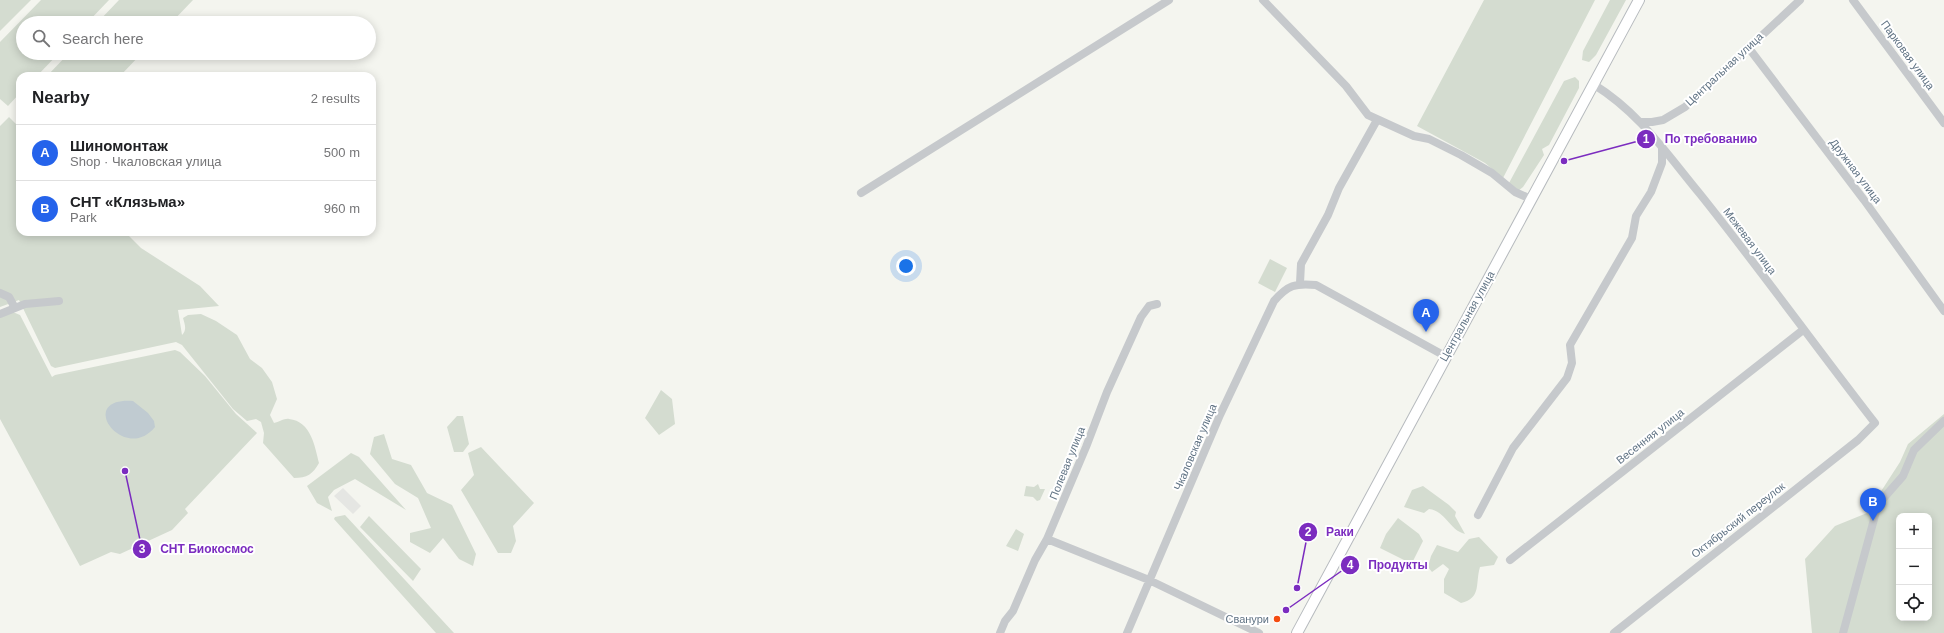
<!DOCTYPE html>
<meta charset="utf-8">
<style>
:root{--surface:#fff;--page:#f6f6f6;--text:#202124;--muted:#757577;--line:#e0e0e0;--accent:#2563eb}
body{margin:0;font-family:Helvetica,sans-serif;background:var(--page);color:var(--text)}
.controls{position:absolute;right:12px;bottom:12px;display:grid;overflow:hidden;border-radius:8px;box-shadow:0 2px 10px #0003}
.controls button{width:36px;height:36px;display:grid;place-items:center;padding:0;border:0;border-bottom:1px solid var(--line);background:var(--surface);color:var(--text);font:20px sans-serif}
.you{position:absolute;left:906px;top:266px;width:14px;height:14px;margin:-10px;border:3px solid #fff;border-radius:50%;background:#1a73e8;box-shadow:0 0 0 6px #1a73e833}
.badge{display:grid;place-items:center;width:26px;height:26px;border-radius:50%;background:var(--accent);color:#fff;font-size:13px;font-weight:700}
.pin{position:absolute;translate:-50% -33px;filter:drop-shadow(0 1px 2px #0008)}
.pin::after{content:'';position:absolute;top:21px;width:14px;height:12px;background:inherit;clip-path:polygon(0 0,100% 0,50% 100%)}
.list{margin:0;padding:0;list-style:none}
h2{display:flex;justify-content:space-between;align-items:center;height:52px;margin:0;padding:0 16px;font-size:17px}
h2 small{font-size:13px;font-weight:400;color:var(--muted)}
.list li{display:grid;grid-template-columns:26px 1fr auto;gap:12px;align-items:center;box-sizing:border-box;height:56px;padding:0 16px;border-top:1px solid var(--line)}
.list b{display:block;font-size:15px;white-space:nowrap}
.list p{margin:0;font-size:13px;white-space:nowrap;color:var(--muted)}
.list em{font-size:13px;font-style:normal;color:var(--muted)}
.icon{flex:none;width:22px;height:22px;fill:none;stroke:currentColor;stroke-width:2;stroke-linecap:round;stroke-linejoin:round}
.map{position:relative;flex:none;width:1944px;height:633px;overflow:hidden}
.search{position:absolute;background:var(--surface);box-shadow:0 2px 10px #0003;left:16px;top:16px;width:360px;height:44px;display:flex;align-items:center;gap:10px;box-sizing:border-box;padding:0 14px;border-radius:22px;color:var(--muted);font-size:15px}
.panel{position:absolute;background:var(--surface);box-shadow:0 2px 10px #0003;left:16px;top:72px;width:360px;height:164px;border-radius:12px}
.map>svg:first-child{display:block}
</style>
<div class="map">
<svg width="1944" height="633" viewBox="0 0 1944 633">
<rect width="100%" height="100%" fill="#f4f5ef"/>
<!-- built -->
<path fill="#e5e6e3" d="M 343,488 L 361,506 L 353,514 L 334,496 Z"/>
<!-- green -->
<path fill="#d4dcd0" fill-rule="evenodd" d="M 0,0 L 31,0 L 0,31 Z
M 41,0 L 109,0 L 87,23 L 23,23 L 23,53 L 59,53 L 37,76 L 20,76 L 20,93 L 8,106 L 0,99 L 0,42 Z
M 119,0 L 193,0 L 171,23 L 97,23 Z
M 1484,0 L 1595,0 L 1503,178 L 1485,163 L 1417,126 Z
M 1610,0 L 1626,0 L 1596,55 L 1589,62 L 1582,60 L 1583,51 Z
M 69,53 L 142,53 L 120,76 L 47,76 Z
M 1575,77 L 1579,81 L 1579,88 L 1549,145 L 1542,149 L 1544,155 L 1523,187 L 1518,191 L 1509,183 L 1564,81 Z
M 9,117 L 20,128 L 20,232 L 125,232 L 141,248 L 200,286 L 219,306 L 178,310 L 182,335 C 187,330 185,325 183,318 L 188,315 L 201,314 L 216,321 L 237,335 L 250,359 L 262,368 L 272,382 L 277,399 L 270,415 L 274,423 C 279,422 285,418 289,419 C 311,421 315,447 319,463 C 313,474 307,478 294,478 L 263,443 L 264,433 L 261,422 L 256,419 L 247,421 L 233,409 L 182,345 L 176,342 L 55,368 L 51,366 L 19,300 L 0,307 L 0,126 Z
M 1270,259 L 1287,268 L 1275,292 L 1258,283 Z
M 8,310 L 20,315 L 52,377 L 55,375 L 175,350 L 180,352 L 205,376 L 236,414 L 257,433 L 185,509 L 188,513 L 172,530 L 120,554 L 111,552 L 80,566 L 0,419 L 0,313 Z
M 661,390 L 672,399 L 675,424 L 659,435 L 645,418 Z
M 1944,414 L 1944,633 L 1812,633 L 1805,559 L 1835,526 L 1867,513 L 1900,462 L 1908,444 ZM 1899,516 L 1929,516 L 1929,618 L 1899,618 Z
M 457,416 L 463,416 L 469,444 L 463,452 L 454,452 L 447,427 Z
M 384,434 L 392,459 L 411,465 L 427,493 L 452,505 L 476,554 L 473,566 L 459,559 L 443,538 L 430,553 L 410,542 L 410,533 L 431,528 L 418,498 L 395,484 L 370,454 L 374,437 Z
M 481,447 L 534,503 L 513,526 L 516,541 L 511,553 L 498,553 L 461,490 L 474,475 L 468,453 Z
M 351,453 L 359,457 L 406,510 L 355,479 L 334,490 L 328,497 L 332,511 L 317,503 L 307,486 Z
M 1038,484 L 1040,489 L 1045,489 L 1040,500 L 1037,501 L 1033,497 L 1024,496 L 1026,486 L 1034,487 Z
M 1423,486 L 1449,505 L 1456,512 L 1455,516 L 1465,534 C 1449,530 1446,511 1429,509 L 1424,513 L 1404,507 L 1412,490 Z
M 345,515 L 454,633 L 436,633 L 334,519 L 335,517 Z
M 369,516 L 421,569 L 413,581 L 360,527 Z
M 1398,518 L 1419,534 L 1423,541 L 1413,561 L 1404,560 L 1380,548 L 1386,534 Z
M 1016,529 L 1024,534 L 1018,551 L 1006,546 Z
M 1479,537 L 1498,557 L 1494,565 L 1480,567 C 1475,583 1482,598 1461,603 L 1444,593 L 1444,579 L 1449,569 L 1443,564 L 1432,572 L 1428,567 L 1431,556 L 1437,545 L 1458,552 L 1469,539 Z"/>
<!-- water -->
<path fill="#c0cbd1" d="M 133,401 L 148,413 L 154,421 L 155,427 C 124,465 74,397 133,401 Z"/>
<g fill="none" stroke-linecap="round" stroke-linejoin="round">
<!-- major casing -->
<g stroke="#b6babe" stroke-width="12">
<path id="major" d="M 1297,633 L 1639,0"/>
</g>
<!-- minor -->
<path stroke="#c6c9cc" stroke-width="8" d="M 1263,0 L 1346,86 L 1368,115 L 1414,136 L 1429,139 L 1461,155 L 1492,173 L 1515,192 L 1531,199
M 1853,0 L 1944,123
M 1748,47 L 1864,200 L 1944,311
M 1593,84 C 1640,113 1666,153 1700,194 C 1760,269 1816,347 1875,423 L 1858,440 L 1614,633
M 1641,122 L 1652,122 L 1663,120 L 1685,107 L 1800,0
M 861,193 L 1169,0
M 1300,283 L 1301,264 L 1328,215 L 1339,188 L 1377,120
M 0,293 L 9,297 L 15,308
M 0,314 L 25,304 L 59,301
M 1478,515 L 1513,448 L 1567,378 L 1572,363 L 1570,345 L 1632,238 L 1636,216 L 1651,192 L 1662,163 L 1662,148
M 1047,539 L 1149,580 L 1259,633
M 1510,560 L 1803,330
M 1000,633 L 1005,621 L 1013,611 L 1035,560 L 1047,539 L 1086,447 L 1107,392 L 1141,317 L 1149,306 L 1157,304
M 1127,633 L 1220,415 L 1274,301 C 1288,285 1295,283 1316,285 L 1445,356
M 1843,633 L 1876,512 L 1881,501 L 1903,476 L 1914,450 L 1944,421"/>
<!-- major -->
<use href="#major" stroke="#fff" stroke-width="10"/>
</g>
<!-- markers -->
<circle fill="#f44c10" stroke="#fff" stroke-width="1.5" cx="1277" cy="619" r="4"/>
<g text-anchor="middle" stroke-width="4" stroke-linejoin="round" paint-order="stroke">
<!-- street labels -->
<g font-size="11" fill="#607384" stroke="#fff">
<text transform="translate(1908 55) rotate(54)" y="4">Парковая улица</text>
<text transform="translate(1724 69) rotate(-43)" y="4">Центральная улица</text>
<text transform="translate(1856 171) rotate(53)" y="4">Дружная улица</text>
<text transform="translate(1750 241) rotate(53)" y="4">Межевая улица</text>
<text transform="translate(1467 316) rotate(-61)" y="4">Центральная улица</text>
<text transform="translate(1650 436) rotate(-38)" y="4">Весенняя улица</text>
<text transform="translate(1195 447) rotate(-67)" y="4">Чкаловская улица</text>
<text transform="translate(1067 463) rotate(-68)" y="4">Полевая улица</text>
<text transform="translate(1738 520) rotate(-38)" y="4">Октябрьский переулок</text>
</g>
<!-- poi labels -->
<g font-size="11" fill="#607384" stroke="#fff" text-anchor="end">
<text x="1269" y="623">Сванури</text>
</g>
</g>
<!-- callouts -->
<path fill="none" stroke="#7b2cbf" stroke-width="1.5" d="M1564 161L1646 139M1297 588L1308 532M125 471L142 549M1286 610L1350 565"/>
<g fill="#7b2cbf" stroke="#fff" stroke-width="1.5">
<circle cx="1564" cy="161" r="4"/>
<circle cx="1297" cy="588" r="4"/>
<circle cx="125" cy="471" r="4"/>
<circle cx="1286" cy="610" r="4"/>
<circle cx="1646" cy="139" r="10"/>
<circle cx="1308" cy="532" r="10"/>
<circle cx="142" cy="549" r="10"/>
<circle cx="1350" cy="565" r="10"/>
</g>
<g font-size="12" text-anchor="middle" font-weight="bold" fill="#fff">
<text x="1646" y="143">1</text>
<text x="1308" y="536">2</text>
<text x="142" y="553">3</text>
<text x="1350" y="569">4</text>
</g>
<g font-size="12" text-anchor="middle" font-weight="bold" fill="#7b2cbf" stroke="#fff" stroke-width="4" stroke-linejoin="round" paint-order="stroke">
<text x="1711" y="143">По требованию</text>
<text x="1340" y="536">Раки</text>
<text x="207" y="553">СНТ Биокосмос</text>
<text x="1398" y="569">Продукты</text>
</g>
</svg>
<div class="controls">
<button>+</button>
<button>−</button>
<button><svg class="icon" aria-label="locate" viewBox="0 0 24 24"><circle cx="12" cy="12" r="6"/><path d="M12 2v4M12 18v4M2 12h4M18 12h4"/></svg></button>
</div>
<div class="you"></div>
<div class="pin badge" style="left:1426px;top:332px">A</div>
<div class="pin badge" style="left:1873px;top:521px">B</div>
<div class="search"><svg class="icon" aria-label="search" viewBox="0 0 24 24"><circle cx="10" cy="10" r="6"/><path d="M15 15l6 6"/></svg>Search here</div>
<section class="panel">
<h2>Nearby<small>2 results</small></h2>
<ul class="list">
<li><span class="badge">A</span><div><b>Шиномонтаж</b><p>Shop · Чкаловская улица</p></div><em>500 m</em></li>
<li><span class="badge">B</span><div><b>СНТ «Клязьма»</b><p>Park</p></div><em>960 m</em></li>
</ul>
</section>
</div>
